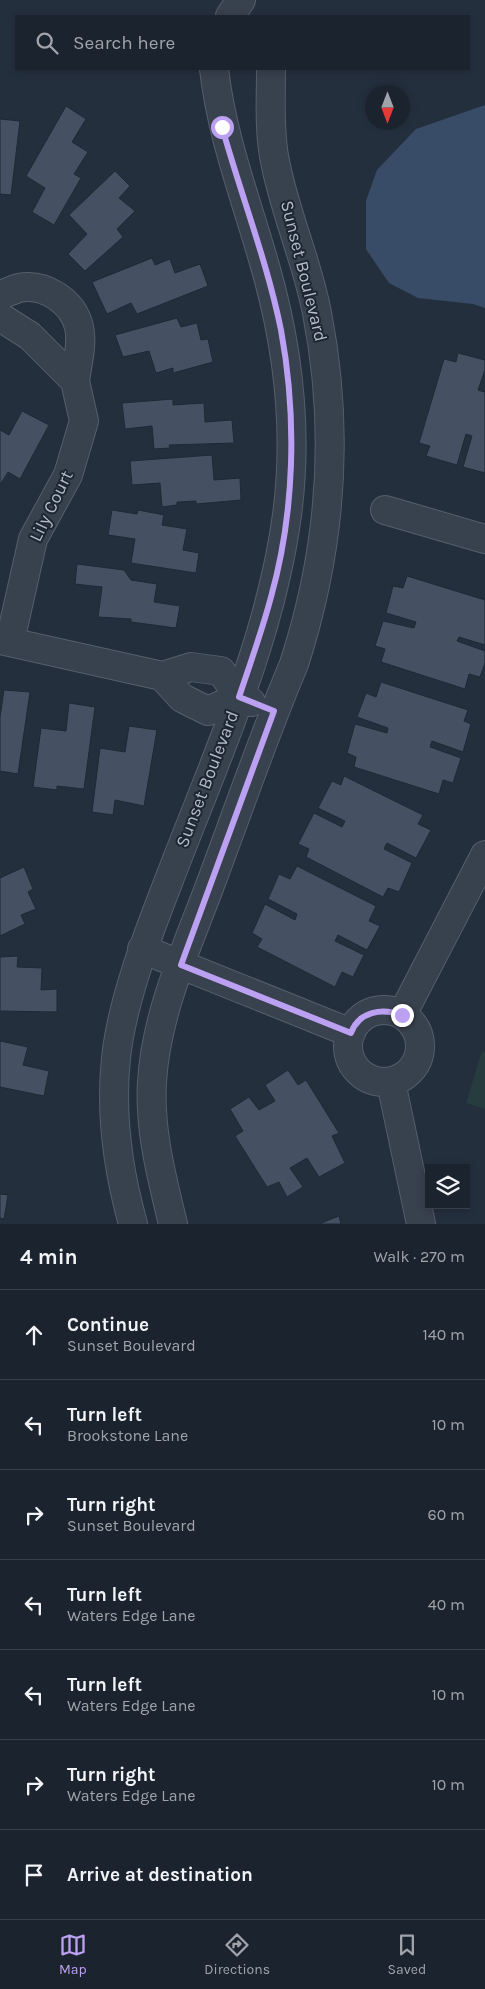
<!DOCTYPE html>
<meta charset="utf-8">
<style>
:root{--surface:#1b232e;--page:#242b36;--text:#f1f3f6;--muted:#a0a4aa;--line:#39404a;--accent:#bca0f2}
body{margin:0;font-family:Karla,sans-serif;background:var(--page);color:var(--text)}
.controls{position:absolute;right:15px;bottom:15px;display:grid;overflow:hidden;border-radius:0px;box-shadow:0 2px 8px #0003}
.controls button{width:45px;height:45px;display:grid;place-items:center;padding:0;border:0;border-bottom:1px solid var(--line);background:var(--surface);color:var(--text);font:25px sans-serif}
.compass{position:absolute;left:365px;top:85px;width:45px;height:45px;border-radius:50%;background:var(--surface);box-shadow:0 2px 8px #0003;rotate:180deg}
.stop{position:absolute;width:15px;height:15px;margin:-11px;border:4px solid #bca0f2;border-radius:50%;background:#fff}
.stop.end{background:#bca0f2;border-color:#fff;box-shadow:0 1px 5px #0008}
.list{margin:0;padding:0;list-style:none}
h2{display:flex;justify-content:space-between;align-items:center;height:65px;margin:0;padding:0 20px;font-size:21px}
h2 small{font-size:16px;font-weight:400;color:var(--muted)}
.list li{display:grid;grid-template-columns:32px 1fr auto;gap:15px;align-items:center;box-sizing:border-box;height:90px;padding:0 20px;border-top:1px solid var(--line)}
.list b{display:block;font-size:19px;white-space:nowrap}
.list p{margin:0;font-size:16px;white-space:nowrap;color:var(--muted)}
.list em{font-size:16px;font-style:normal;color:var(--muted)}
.icon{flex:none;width:28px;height:28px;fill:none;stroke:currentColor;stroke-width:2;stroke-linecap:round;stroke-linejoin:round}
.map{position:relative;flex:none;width:485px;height:1224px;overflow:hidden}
.search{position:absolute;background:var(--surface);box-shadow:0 2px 8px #0003;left:15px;right:15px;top:15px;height:55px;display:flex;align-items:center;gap:12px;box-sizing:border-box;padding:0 18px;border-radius:0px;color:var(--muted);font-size:19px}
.sheet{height:695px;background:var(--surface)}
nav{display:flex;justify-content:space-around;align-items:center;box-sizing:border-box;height:70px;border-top:1px solid var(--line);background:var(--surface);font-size:14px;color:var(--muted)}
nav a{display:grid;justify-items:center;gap:2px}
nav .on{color:var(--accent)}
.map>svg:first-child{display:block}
</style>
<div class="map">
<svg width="485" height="1224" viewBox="0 0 485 1224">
<rect width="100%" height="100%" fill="#242f3e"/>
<!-- green -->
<path fill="#263c3f" d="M 482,1051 L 485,1052 L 485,1109 L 466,1103 Z"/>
<!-- water -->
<path fill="#394c67" d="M 485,105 L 485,308 L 473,304 L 418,298 L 389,283 L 366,249 L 366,201 L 377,170 L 416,129 Z"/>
<!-- building -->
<path fill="#455162" stroke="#1f2835" d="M 66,106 L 86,119 L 72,142 L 88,152 L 74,174 L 81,178 L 54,225 L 32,212 L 45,188 L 26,176 Z
M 0,119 L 20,121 L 11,195 L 0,194 Z
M 115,171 L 130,186 L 119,198 L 135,211 L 117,229 L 123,237 L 85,271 L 68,254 L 87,234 L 69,215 Z
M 152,258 L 155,265 L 170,259 L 175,273 L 200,264 L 208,286 L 137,314 L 131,303 L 107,314 L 92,282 Z
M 177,318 L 181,327 L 197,323 L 201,340 L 208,339 L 213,362 L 173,373 L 173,368 L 156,373 L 149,351 L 123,357 L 115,335 Z
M 458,353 L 485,360 L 485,370 L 478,390 L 484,392 L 485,390 L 485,473 L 463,467 L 472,436 L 466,434 L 457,465 L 426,456 L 430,446 L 419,443 L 444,359 L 456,362 Z
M 173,399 L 173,405 L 204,403 L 205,422 L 232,420 L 234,443 L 169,445 L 170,448 L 154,449 L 152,426 L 125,429 L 122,403 Z
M 22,411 L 49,425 L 20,479 L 8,472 L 0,485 L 0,430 L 9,435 Z
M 212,455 L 214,480 L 240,478 L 241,500 L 196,504 L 196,501 L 177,502 L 177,505 L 162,507 L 160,483 L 132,485 L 130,461 Z
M 112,510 L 137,514 L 138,510 L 164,515 L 162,525 L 187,529 L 183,550 L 199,553 L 196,573 L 131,563 L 135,539 L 108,535 Z
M 77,564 L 124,570 L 131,580 L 157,584 L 154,602 L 180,606 L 176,628 L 131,622 L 131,619 L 98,617 L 102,587 L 75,584 Z
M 407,576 L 485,600 L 485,645 L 459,637 L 457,641 L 485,651 L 485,663 L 480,677 L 469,674 L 465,689 L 381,662 L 385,649 L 375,646 L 383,621 L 414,628 L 416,622 L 386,613 L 393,586 L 403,588 Z
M 381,682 L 468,710 L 464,721 L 471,724 L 463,752 L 432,741 L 430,747 L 461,758 L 453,783 L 443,780 L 439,794 L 354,767 L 356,757 L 347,753 L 355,724 L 387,733 L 388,728 L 357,717 L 366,693 L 376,697 Z
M 4,690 L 30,692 L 18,774 L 0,771 L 0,717 Z
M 69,703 L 95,707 L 84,789 L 57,786 L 57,790 L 33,787 L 41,728 L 66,731 Z
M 129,726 L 157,730 L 144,806 L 115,800 L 113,815 L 92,812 L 100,748 L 125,752 Z
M 344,776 L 423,815 L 418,824 L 431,830 L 416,858 L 387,843 L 384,849 L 412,863 L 399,892 L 388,888 L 383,897 L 306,857 L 309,849 L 298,844 L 314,813 L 342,827 L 345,821 L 318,808 L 332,781 L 341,785 Z
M 297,866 L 376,906 L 369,921 L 380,926 L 367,950 L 338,935 L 335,941 L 364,955 L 353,977 L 342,972 L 335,987 L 257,947 L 262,939 L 252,933 L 265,904 L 295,920 L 297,914 L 268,899 L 279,874 L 290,879 Z
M 24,867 L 33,889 L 28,892 L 36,909 L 21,915 L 25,924 L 0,936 L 0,878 Z
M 18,956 L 17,967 L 42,968 L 41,990 L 57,989 L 57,1012 L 0,1011 L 0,957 Z
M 0,1041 L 28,1047 L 23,1065 L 49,1071 L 44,1096 L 0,1087 Z
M 288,1070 L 298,1085 L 306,1080 L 339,1133 L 332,1136 L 345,1163 L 319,1177 L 307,1158 L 290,1168 L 303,1187 L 287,1197 L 279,1182 L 267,1187 L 235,1136 L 243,1131 L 230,1109 L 249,1097 L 259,1110 L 275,1101 L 265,1085 Z
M 0,1194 L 8,1195 L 4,1219 L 0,1218 Z
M 339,1216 L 341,1224 L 319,1224 Z"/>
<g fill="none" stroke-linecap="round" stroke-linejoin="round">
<!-- minor casing -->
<g stroke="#565f6c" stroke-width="30">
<path id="minor" d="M 230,16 L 241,0
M 0,295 C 6,293 12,290 19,288 C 44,283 73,301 79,327 C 83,343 77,365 75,381
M 0,317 L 30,336 L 75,381 L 84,421 L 68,475 L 33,539 L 10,641
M 385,510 L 485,539
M 0,640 L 162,676
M 239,697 L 208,711 L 182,698 L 162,676 L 191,667 L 221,671 L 239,697 L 251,702
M 142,949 L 351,1033
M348 1046a36 36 0 1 1 72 0a36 36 0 1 1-72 0Z
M 402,1015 L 485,855
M 391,1082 L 421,1224
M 133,1224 C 118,1170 110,1114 116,1058 C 122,1001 148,934 169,880 C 214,762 270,642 287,515 C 298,432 288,346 265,266 C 246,199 222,138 214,69
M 173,1224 C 162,1178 149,1130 152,1082 C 156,1012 188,945 212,880 C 239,808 264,735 294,664 C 331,550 340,431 317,313 C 307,260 283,209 274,156 C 269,127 271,97 271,69"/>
</g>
<!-- minor -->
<use href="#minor" stroke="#38414e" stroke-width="28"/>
</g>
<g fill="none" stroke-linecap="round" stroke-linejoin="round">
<!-- route -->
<path stroke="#bca0f2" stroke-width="6" d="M 222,127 C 241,195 267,261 281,330 C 297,417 295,511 271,597 C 262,631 250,664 239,697 L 274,711 L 181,965 L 351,1033 C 359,1011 382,1008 402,1015"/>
</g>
<g text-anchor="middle" stroke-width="4" stroke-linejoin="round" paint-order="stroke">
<!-- street labels -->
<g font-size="18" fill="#b4bcc9" stroke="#1d2633">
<text transform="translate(304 271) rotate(76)" y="6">Sunset Boulevard</text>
<text transform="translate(51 506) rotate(-64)" y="6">Lily Court</text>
<text transform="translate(207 779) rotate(-69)" y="6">Sunset Boulevard</text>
</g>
</g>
</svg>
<div class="controls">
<button><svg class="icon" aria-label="layers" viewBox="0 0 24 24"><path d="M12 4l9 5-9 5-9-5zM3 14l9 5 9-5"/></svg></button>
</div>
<svg class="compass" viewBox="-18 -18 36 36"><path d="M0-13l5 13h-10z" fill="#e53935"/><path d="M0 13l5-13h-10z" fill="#a0a4aa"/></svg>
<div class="stop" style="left:222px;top:127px"></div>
<div class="stop end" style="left:402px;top:1015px"></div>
<div class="search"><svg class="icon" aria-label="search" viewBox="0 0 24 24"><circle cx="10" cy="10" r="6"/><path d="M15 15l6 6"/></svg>Search here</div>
</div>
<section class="sheet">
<h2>4 min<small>Walk · 270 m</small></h2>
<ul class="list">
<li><svg class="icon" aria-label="ahead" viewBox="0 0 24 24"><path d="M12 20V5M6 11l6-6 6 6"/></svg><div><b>Continue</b><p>Sunset Boulevard</p></div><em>140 m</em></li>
<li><svg class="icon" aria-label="left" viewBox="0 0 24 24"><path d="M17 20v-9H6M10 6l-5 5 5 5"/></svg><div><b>Turn left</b><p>Brookstone Lane</p></div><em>10 m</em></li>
<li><svg class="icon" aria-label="right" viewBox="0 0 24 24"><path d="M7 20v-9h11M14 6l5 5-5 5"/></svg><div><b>Turn right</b><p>Sunset Boulevard</p></div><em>60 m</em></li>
<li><svg class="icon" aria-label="left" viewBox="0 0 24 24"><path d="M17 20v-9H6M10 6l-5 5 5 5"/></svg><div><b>Turn left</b><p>Waters Edge Lane</p></div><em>40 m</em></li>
<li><svg class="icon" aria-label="left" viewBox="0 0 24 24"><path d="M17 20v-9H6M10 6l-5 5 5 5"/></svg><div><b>Turn left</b><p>Waters Edge Lane</p></div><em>10 m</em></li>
<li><svg class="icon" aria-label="right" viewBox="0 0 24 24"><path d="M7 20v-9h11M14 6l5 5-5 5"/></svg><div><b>Turn right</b><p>Waters Edge Lane</p></div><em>10 m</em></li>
<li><svg class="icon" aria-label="arrive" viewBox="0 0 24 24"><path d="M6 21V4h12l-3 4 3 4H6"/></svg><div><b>Arrive at destination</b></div></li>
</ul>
</section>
<nav>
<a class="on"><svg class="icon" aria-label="map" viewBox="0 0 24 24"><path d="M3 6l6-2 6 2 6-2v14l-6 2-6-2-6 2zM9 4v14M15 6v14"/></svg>Map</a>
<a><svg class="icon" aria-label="directions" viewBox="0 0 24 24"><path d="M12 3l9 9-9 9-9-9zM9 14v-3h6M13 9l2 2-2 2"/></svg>Directions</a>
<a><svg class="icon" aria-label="saved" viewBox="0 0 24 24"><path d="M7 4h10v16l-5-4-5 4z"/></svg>Saved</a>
</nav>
